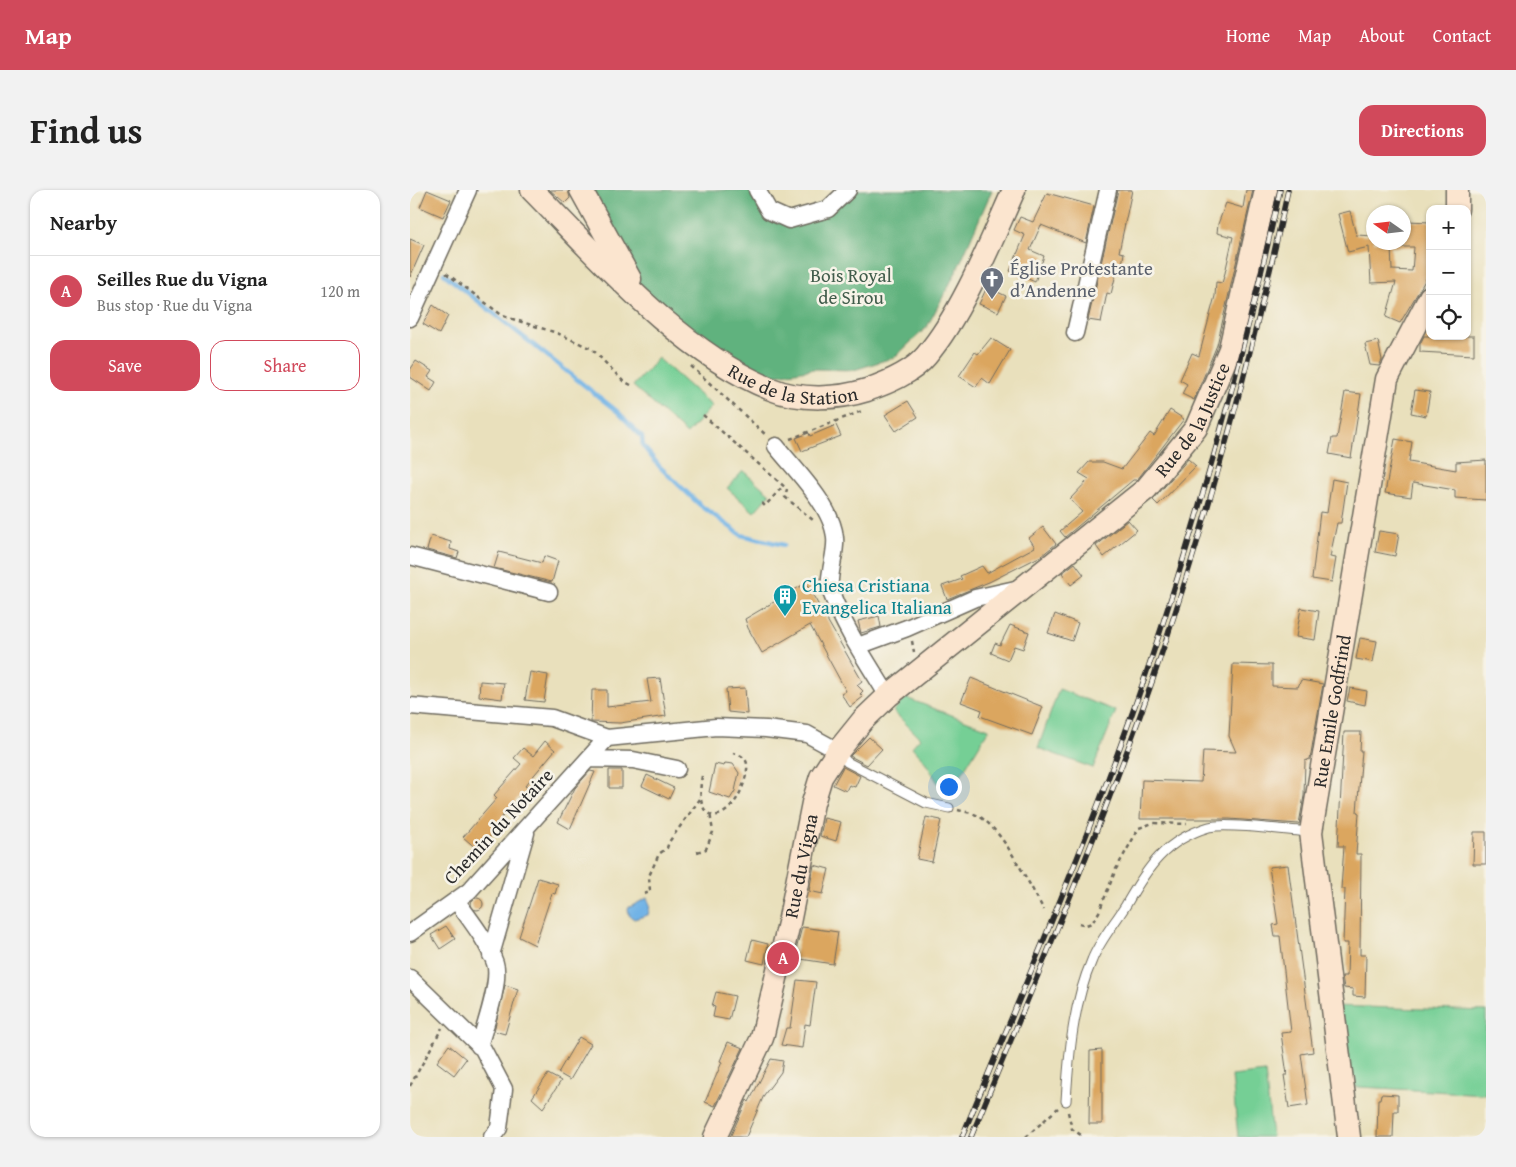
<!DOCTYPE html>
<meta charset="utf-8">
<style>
:root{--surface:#fff;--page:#f2f2f2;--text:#222;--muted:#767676;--line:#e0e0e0;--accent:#d1495b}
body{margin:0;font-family:"Gentium Book Plus",serif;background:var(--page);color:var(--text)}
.controls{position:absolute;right:15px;top:15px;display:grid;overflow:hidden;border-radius:10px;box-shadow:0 1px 4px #0004}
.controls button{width:45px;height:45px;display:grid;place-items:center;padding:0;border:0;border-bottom:1px solid var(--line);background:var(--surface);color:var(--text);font:25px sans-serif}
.compass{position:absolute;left:956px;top:15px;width:45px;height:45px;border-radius:50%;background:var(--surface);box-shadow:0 1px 4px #0004;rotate:284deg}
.you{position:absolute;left:538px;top:596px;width:18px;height:18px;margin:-12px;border:4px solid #fff;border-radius:50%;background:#1a73e8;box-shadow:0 0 0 8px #1a73e833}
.badge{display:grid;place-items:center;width:32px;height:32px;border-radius:50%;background:var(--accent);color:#fff;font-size:16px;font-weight:700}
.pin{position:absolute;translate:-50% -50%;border:2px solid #fff;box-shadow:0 1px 5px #0006}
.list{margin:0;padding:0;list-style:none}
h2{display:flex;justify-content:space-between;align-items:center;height:65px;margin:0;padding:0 20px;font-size:21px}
h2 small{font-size:16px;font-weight:400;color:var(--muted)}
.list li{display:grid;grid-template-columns:32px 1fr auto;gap:15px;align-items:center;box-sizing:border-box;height:70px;padding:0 20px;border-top:1px solid var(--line)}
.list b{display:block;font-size:19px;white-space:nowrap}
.list p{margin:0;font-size:16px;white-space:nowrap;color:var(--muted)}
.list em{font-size:16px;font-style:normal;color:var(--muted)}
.actions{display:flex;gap:10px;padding:15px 20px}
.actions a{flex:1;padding:11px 0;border:1px solid var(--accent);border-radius:15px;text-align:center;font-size:18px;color:var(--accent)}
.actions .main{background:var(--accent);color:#fff}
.icon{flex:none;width:28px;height:28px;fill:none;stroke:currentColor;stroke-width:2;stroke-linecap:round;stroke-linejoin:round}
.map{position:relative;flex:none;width:1076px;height:947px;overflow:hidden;border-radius:15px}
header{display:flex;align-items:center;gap:30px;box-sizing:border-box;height:70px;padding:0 25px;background:var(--accent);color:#fff}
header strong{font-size:24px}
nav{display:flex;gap:28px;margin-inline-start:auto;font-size:18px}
.intro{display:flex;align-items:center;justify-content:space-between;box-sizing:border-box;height:120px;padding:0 30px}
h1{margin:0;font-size:35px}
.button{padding:12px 22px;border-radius:15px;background:var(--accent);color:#fff;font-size:18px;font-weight:700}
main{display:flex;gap:30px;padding:0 30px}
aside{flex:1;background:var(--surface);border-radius:15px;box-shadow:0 1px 4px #0004}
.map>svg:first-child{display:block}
</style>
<header>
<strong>Map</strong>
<nav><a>Home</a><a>Map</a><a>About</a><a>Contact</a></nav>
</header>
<div class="intro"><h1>Find us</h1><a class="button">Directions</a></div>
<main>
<aside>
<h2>Nearby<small></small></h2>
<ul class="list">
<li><span class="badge">A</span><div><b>Seilles Rue du Vigna</b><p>Bus stop · Rue du Vigna</p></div><em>120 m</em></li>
</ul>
<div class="actions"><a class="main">Save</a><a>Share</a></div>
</aside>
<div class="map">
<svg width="1076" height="947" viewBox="0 0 1076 947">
<rect width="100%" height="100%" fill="#f7f3e8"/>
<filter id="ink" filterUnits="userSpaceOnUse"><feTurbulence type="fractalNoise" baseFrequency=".02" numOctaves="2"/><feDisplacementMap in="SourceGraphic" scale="10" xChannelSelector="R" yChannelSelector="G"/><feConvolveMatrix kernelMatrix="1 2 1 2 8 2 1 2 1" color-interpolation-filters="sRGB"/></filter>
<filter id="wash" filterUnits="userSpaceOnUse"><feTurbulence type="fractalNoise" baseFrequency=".0096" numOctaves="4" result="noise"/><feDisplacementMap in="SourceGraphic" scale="20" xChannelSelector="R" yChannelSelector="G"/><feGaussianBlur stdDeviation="1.12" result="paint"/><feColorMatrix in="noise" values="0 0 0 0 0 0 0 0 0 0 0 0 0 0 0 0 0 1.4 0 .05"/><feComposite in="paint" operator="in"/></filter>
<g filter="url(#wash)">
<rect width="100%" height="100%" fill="#e9e0bc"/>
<!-- green -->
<path fill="#75cf95" stroke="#507d60" d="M 248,168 L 302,216 L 277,244 L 223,196 Z
M 333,281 L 360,304 L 344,322 L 317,298 Z
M 649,499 L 706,521 L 683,578 L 628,558 Z
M 496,508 L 579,539 L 537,608 L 514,570 L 502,557 L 510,548 L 483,521 Z
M 922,816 L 1076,821 L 1076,904 L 932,896 Z
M 855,882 L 862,947 L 828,947 L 822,886 Z"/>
<!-- forest -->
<path fill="#60b27e" stroke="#466e54" d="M 171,0 L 347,0 L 379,29 L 438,0 L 582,0 L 547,80 L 517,137 L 485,167 L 444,180 L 403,179 L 355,187 L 231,110 Z"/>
<!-- water -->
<path fill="#71b3e6" stroke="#4e6f88" d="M 237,708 L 240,715 L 238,725 L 224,729 L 219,725 L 218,718 Z"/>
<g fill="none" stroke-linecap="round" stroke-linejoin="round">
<!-- stream -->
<path stroke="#71b3e6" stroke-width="4.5" d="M 34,84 L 208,222 L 232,247 L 233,256 L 250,277 L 290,315 L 331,345 L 374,355"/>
</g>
<g id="blocks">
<!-- building -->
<path fill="#dba65e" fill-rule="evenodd" d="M 17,0 L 41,10 L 33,27 L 10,17 Z
M 140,0 L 158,0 L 160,8 L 155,13 Z
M 708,0 L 722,0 L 709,62 L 714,63 L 711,81 L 707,80 L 701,104 L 697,103 L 691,132 L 678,130 Z
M 836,0 L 843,0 L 807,155 L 784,210 L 772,204 L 777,194 L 770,190 L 782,163 L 789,166 L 805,106 L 806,92 L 812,93 L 815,83 L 823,47 L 807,43 L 808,34 L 816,13 L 833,18 Z
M 637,3 L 684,16 L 676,53 L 631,35 L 620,60 L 634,66 L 625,92 L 600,81 L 615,45 L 604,40 L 610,27 L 623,32 Z
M 940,21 L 946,45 L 964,46 L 964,52 L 994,52 L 994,47 L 997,47 L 998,31 L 1020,32 L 1020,82 L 990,133 L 976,127 L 986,92 L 961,93 L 959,57 L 938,62 L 928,24 ZM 981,57 L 1004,57 L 1002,81 L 982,80 Z
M 0,49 L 14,55 L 0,87 Z
M 577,97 L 596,106 L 588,122 L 569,114 Z
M 23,115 L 38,126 L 29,144 L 13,134 Z
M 1014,146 L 1064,146 L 1064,165 L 1010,162 L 1010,154 Z
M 581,148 L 600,160 L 580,194 L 572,188 L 566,197 L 549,186 L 565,162 L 568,164 Z
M 968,151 L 972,170 L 969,176 L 960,175 L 955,154 Z
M 6,171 L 22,181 L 18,187 L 26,192 L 21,201 L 0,187 L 0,180 Z
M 1005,200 L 1020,202 L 1016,226 L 1001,223 Z
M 935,202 L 951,204 L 941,268 L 919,264 L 922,248 L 927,248 Z
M 498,211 L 508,227 L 486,241 L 475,225 Z
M 760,220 L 774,229 L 727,290 L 723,290 L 655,347 L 650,341 L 672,322 L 660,309 L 679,289 L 669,283 L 679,272 L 693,272 L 712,279 L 740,243 L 744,246 Z
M 426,235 L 431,246 L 392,261 L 386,248 L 399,243 L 400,246 Z
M 985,249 L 1002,252 L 999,272 L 1046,280 L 1046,272 L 1076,270 L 1076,310 L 1045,308 L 1045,300 L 1003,293 L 1001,307 L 975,303 Z
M 778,269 L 786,276 L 748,315 L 743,310 Z
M 922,289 L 937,292 L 931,333 L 927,333 L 920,367 L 926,368 L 922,392 L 902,389 L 910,322 L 917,323 Z
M 718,330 L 727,340 L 694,367 L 686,356 Z
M 633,337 L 646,354 L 631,366 L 579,392 L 537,409 L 532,396 L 552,389 L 550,386 L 572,376 L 577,383 L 625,357 L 619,348 Z
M 969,341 L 989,344 L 985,366 L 965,362 Z
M 21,346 L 41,352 L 40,359 L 49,362 L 47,368 L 17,360 Z
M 89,362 L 132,373 L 134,366 L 148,371 L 142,392 L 84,378 Z
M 665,373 L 674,385 L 661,395 L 652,383 Z
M 396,393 L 452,491 L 447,495 L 453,501 L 450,504 L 453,507 L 440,517 L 431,504 L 436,501 L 400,435 L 352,463 L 338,438 L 335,429 Z
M 891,418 L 909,421 L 905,450 L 886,447 Z
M 645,424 L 668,433 L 662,451 L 638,443 Z
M 469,426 L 471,437 L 451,443 L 448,431 Z
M 600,435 L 619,442 L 613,459 L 604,456 L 598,470 L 581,463 L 585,453 L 590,455 Z
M 950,448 L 967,451 L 963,472 L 946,469 Z
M 823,474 L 862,475 L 862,496 L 888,497 L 891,490 L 913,494 L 900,569 L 895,571 L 894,606 L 889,634 L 819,629 L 730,629 L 732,590 L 791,592 L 793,561 L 826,562 L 819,546 Z
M 120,482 L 138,485 L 134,512 L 115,510 Z
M 250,488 L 256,526 L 210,533 L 181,532 L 182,500 L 197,500 L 197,517 L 241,512 L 237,489 Z
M 561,488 L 633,517 L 622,545 L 570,526 L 572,520 L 551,512 Z
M 70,491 L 94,493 L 92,509 L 69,506 Z
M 335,498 L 337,524 L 318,522 L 316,499 Z
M 940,498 L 957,501 L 955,515 L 937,511 Z
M 934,542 L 951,542 L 950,561 L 952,561 L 947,622 L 949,623 L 946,664 L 951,664 L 950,765 L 956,765 L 955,807 L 943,806 L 943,799 L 934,798 L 932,786 L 937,786 L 938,753 L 933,753 L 935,699 L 931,699 L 934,656 L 928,656 Z
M 459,547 L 472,559 L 457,575 L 440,566 Z
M 135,551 L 145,560 L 115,596 L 123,602 L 116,611 L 109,607 L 91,628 L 94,630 L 68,660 L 53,647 L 87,608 L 84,605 L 111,574 L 104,568 L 113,558 L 123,566 Z
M 315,573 L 323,574 L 329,583 L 325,601 L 320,609 L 299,602 L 305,574 L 314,576 Z
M 433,577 L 450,586 L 445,597 L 439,595 L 436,601 L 423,595 Z
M 199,580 L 212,580 L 212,598 L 199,598 Z
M 180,581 L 185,582 L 160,639 L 148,632 L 165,598 Z
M 237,585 L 264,598 L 259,609 L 232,596 Z
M 516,627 L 531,630 L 522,672 L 507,669 Z
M 414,628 L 431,632 L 426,651 L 410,646 Z
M 1064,642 L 1076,642 L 1076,674 L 1063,674 Z
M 404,675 L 419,679 L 413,704 L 399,701 Z
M 878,675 L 903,862 L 891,864 L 898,915 L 879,918 L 874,885 L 877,885 L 871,843 L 881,842 L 870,746 L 865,746 L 863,735 L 868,734 L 859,677 Z
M 128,688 L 148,694 L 145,704 L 142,703 L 125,755 L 109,747 Z
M61 714a6 6 0 1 1 12 0a6 6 0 1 1-12 0Z
M 36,736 L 45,749 L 30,759 L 21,745 Z
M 392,737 L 428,742 L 423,774 L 384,768 Z
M 342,750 L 358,754 L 354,774 L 337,770 Z
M 387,790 L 406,792 L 400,835 L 395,834 L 392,858 L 371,855 L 376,838 L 380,838 Z
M 95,795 L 108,799 L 95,844 L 84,841 Z
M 306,802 L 325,806 L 319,830 L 303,827 L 305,817 L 302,816 Z
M 169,847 L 181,854 L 160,890 L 148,883 Z
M 318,852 L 333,858 L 305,916 L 295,912 L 312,872 L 310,871 Z
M 39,855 L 56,869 L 44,885 L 27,872 Z
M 692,860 L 692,934 L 679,934 L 680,861 Z
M 361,869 L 373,871 L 371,882 L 354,905 L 336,947 L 320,947 L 337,910 L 339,912 Z
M 138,884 L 151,891 L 133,918 L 122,908 Z
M 971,904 L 988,905 L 988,921 L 984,921 L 983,947 L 967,947 L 968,909 L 970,909 Z"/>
</g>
</g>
<g filter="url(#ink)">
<use href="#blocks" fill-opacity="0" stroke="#6e6a5e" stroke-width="1"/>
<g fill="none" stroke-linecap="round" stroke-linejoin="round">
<!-- lane casing -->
<g stroke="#6e6a5e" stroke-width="11">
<path id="lane" d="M 428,561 L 437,572 L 516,613 L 539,618
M 656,911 C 659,863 663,814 682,770 C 690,750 705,733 716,715 C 737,678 755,650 799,637 C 816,632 879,641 901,642"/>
</g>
<!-- street casing -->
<g stroke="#6e6a5e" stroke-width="19">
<path id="street" d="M 347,0 L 359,21 L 379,30 L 418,19 L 438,0
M 0,128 L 58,0
M 665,143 L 698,0
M 366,256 C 385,280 423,317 425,348 C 427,363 416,389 421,402 C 434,438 458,473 478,506
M 0,366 L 139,402
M 448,456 L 497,438 L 565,408 L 610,398
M 0,516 L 142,528 L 197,548 L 306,537 L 356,539 L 397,544 L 428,561
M 178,569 L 223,570 L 267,579
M 46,710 C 60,730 77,750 85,773 C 91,791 75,836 69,856
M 0,743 L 59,701 L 197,548
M 81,765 L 116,643
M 0,788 L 73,859 L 94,899 L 89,938 L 82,947"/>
</g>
<!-- secondary casing -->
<g stroke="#6e6a5e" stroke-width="25">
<g id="secondary">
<path id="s1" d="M 122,0 C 189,68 271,163 361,199 C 390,211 429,209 457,200 C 477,193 502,183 516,166 C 552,124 581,51 604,0"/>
<path d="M 171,0 L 220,89"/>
<path d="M 1047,19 L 1047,0"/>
<path id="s2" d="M 305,947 L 352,848 L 379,733 L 403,613 L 411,587 L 428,561 L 453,530 L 478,506 L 736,299 L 786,238 L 820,159 L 856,0"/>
<path id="s3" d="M 939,947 L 901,642 L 977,189 L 1020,107"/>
</g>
</g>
<!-- path -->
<path stroke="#6e6a5e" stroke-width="2.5" stroke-dasharray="4 4" stroke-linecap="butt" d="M 36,83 L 93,126 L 147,143 L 182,159 L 213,191 L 223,196
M 281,176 L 356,245
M 293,225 L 377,299 L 375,307 L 403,330
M 380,249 L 452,221
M 352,313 L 355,316 L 373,296
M 502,451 L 504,462
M 292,586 C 282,640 322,636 335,589 C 339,574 339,567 323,563
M 548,620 C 556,622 566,623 573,629 C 596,646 619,694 634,720
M 287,662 L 296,659 L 303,642 L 300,623
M 234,704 L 240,702 L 239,686 L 249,664 L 257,658 L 259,652 L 290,609
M 669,733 L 676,735 L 682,733 L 689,722 L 706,679 L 729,638 L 743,633 L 777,634
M 0,896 L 32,838
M 658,922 L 662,939 L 674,947
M 616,947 L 648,918"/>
<!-- lane -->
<use href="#lane" stroke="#fff" stroke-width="9"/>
<!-- street -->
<use href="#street" stroke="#fff" stroke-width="16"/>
<!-- secondary -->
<use href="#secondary" stroke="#fbe5cf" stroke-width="22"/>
<!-- rail casing -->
<g stroke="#2b2b2b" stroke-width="5.5">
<path id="rail" d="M 552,947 C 615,794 682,641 736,484 C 790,325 834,164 870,0
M 561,947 C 623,795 689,644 743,489 C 798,329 842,166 878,0"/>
</g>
<!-- rail -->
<use href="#rail" stroke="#f7f3e8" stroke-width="4" stroke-dasharray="11" stroke-linecap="butt"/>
</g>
</g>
<!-- icons -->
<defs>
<g id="church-pin" transform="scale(1.25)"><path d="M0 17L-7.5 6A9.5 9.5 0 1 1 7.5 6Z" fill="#6b7280" stroke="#f7f3e8"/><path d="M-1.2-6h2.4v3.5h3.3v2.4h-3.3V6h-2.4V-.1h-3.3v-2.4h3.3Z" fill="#fff"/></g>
<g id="building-pin" transform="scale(1.25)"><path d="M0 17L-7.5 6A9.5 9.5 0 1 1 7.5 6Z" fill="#0f9aa8" stroke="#f7f3e8"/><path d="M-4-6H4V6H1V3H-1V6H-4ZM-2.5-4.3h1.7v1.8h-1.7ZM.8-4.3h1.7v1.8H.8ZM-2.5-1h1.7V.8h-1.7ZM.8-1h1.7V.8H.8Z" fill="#fff"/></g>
</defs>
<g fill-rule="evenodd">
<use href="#church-pin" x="582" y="89"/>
<use href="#building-pin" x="375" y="406"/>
</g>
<g text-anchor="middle" stroke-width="5" stroke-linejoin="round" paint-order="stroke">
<!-- worship labels -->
<g font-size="19" fill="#5b616d" stroke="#f7f3e8" text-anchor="start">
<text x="600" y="85">Église Protestante<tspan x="600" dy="22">d’Andenne</tspan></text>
</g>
<!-- park labels -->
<g font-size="19" fill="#415c4b" stroke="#f7f3e8">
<text x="441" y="92">Bois Royal<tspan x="441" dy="22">de Sirou</tspan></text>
</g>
<!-- street labels -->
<g font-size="19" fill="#2b2b2b" stroke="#f7f3e8">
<text dy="7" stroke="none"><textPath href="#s1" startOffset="334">Rue de la Station</textPath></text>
<text dy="7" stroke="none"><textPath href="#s2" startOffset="898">Rue de la Justice</textPath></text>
<text dy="7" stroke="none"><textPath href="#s3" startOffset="430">Rue Emile Godfrind</textPath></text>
<text transform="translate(88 636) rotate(-47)" y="7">Chemin du Notaire</text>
<text dy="7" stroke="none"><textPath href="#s2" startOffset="286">Rue du Vigna</textPath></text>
</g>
<!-- culture labels -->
<g font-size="19" fill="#0d838f" stroke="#f7f3e8" text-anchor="start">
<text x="392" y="402">Chiesa Cristiana<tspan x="392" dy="22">Evangelica Italiana</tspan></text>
</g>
</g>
</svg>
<div class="controls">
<button>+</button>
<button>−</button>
<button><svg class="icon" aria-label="locate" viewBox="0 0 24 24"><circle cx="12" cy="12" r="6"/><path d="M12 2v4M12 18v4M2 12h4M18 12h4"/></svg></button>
</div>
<svg class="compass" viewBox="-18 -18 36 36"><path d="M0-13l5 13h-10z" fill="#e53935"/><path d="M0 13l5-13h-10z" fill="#767676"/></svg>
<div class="you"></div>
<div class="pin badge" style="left:373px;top:768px">A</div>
</div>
</main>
